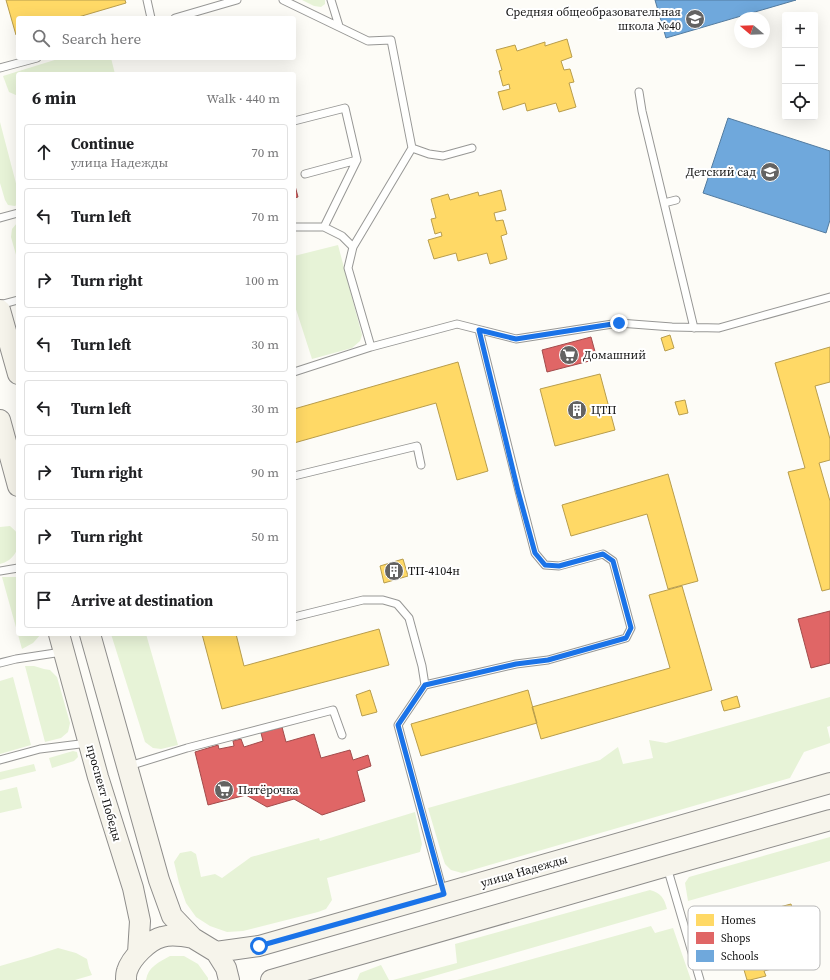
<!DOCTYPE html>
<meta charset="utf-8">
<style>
:root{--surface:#fff;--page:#f2f2f2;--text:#202124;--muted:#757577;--line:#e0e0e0}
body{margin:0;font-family:"Source Serif 4",serif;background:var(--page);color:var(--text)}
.controls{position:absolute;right:12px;top:12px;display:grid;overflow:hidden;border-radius:4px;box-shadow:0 4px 16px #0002}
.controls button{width:36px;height:36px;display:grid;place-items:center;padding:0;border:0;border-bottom:1px solid var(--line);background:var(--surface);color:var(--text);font:20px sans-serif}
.compass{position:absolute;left:734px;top:12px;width:36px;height:36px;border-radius:50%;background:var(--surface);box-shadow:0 4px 16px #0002;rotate:289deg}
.stop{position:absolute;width:12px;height:12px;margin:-9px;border:3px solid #1a73e8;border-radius:50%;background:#fff}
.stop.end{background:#1a73e8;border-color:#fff;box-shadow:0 1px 4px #0008}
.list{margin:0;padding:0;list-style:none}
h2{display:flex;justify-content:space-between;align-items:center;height:52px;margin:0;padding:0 16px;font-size:17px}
h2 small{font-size:13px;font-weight:400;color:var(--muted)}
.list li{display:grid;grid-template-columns:26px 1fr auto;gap:12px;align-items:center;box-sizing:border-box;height:56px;margin:0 8px 8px;padding:0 8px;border:1px solid var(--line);border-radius:4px}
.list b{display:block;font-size:15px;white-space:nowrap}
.list p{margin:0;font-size:13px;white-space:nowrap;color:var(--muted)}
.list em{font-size:13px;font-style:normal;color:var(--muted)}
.icon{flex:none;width:22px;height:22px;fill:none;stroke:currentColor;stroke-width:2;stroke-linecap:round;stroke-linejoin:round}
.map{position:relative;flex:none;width:830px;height:980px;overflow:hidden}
.search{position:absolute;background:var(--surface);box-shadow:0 4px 16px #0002;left:16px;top:16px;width:280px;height:44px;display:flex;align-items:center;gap:10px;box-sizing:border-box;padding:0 14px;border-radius:4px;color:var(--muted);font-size:15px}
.panel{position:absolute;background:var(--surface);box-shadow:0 4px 16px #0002;left:16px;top:72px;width:280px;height:564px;border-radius:4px}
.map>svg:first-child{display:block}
</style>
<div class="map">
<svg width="830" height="980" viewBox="0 0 830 980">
<rect width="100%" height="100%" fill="#fdfcf7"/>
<!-- green -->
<path fill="#e7f3d7" d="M 302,0 L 325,0 L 325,4 L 321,7 L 314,6 Z
M 61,58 L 111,58 L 115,74 L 18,74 L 18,96 L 9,92 L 3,76 Z
M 0,122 L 18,191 L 18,204 L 15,206 L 8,205 L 5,200 L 0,183 Z
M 17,223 L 18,223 L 18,262 L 11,237 L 12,229 Z
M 338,245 L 362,335 L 360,341 L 352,348 L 312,359 L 294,303 L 294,256 Z
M 10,526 C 12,528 15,530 17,533 C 21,543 17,554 9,560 C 6,562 3,563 0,564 L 0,527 Z
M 2,577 L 18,577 L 18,634 L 41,634 L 33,643 L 22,649 Z
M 111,634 L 146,634 L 178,745 L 161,749 L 153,748 L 145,742 Z
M 25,666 L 34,666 L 44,669 L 50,670 L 57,677 L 70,723 L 68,732 L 61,738 L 45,742 Z
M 13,677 L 31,745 L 0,754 L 0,681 Z
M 830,697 L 830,726 L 827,727 L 830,739 L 830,743 L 804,752 L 790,778 L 462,873 L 451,870 L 445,864 L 441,852 L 428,808 L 600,760 L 618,747 L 623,764 L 653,758 L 649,740 L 666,743 Z
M 73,751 L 77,752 L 78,757 L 74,761 L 52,768 L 49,758 Z
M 34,764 L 36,771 L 0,780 L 0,772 Z
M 17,787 L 22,808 L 0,813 L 0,791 Z
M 415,812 L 422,844 L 420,852 L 327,878 L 332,900 L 326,909 L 318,912 L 243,931 L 227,932 L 210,926 L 196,917 L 186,903 L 179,883 L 174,862 L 180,853 L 191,851 L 196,854 L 201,877 L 215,874 L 222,878 L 251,857 L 319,838 L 320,841 Z
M 830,837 L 830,861 L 688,901 L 685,883 L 689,877 Z
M 650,890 C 661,893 664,898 667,909 L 420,980 L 393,980 L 457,963 L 455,944 Z
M 651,926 L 655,933 L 673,928 L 691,980 L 457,980 Z
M 58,948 L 76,953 L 87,959 L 89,968 L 92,975 L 75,980 L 0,980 L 0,966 L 31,957 Z
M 170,956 L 184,956 L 198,964 L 208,978 L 208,980 L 146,980 C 148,967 159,962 170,956 Z
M 381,965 L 389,980 L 357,980 L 360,973 Z"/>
<!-- homes -->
<path fill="#ffd966" stroke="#b89d4c" d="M 6,0 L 125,0 L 126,3 L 75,18 L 18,18 L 18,34 L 16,35 Z
M 567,39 L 572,57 L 561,61 L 564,70 L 570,69 L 574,82 L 569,83 L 576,107 L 559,112 L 556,103 L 527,111 L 525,103 L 503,110 L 498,92 L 510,89 L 509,84 L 503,86 L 499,71 L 502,70 L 496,50 L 515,45 L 517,51 L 545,42 L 545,46 Z
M 501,190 L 506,210 L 494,213 L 496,221 L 503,220 L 507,234 L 501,236 L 507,259 L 490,264 L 487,253 L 458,261 L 456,253 L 434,259 L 428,240 L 442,236 L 441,232 L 435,234 L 431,219 L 436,218 L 431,199 L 448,194 L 450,200 L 478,192 L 479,196 Z
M 670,335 L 674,348 L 665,351 L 661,338 Z
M 830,347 L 830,382 L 815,386 L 830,439 L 830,460 L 819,463 L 830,501 L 830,589 L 822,591 L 788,472 L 805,468 L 775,363 Z
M 458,362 L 488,471 L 457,480 L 436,403 L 294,443 L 294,409 Z
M 600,374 L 615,430 L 555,446 L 540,389 Z
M 685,400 L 688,413 L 679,415 L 675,402 Z
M 668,474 L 698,581 L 668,589 L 647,514 L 571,536 L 562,505 Z
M 403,559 L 408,576 L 384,583 L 380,566 Z
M 682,586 L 712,690 L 541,739 L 532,707 L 670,668 L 649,595 Z
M 379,629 L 389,665 L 222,709 L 202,634 L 236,634 L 244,666 Z
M 370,690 L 377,712 L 362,716 L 356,695 Z
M 528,690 L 537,723 L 421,756 L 411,724 Z
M 737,696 L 740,707 L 724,711 L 721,701 Z
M 791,904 L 799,934 L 809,931 L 815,951 L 777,961 L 779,967 L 764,971 L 766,976 L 750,980 L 747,980 L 737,946 L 742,944 L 740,937 L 735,938 L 733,929 L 774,917 L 772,909 Z"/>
<!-- shops -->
<path fill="#e06666" stroke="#a24c4c" d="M 294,182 L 298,197 L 294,198 Z
M 591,337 L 597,359 L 547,372 L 542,350 Z
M 830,611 L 830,663 L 811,668 L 798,619 Z
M 282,727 L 286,742 L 314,734 L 321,758 L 350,750 L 353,760 L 368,755 L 371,766 L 357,771 L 365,801 L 322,815 L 294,799 L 267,807 L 246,795 L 208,805 L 195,752 L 218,745 L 219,749 L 234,746 L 233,741 L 241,739 L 244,747 L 263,741 L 261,733 Z"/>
<!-- schools -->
<path fill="#6fa8dc" stroke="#537b9f" d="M 655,0 L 796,0 L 666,38 Z
M 728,118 L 830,151 L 830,220 L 826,233 L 703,193 Z"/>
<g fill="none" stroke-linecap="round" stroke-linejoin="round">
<!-- service casing -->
<g stroke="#979795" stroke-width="9">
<path id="service" d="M 147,0 L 151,18
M 283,0 L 368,41 L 391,40 L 412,148 L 353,247 L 348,268 L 371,347
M 331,0 L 339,26
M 175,18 L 237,0
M 0,68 L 37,58
M 639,92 L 642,111 L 694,328
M 294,121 L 345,108 L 357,160 L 324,227
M 412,148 L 429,154 L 443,156 L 472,148
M 305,174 L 357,160
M 664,203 L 676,200
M 0,218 L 18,213
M 294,227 L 324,227 L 342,236 L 353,247
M 0,305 L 18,300
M 294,372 L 371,347 L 457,324 L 516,339 L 619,323 L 672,327 L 719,328 L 830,297
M 294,476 L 417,446 L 421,465
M 0,571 L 18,568
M 294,617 L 363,600 L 383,600 L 397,604 L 409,618 L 422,666 L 425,685
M 0,663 L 16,659 L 62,652
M 0,760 L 40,749 L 88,743
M 129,766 L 187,748 L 333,710 L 342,735
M 667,867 L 700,980
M 443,892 L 398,725 L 425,685 L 516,664 L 548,660 L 626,638 L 631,628 L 613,561 L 603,554 L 559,566 L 545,565 L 535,553 L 519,491 L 479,330"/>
</g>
<!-- secondary casing -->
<g stroke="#8e8d8b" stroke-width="22">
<path id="secondary" d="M 0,310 L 18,374
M 0,420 L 18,486
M 59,634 L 98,777 L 133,888 L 140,921 L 138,953
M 90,634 L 159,880 L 172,916 L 193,938 L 216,952 L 226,968 L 229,980
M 216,952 L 259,946 L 830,783
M 126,980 C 126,977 126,974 127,971 C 131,958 149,940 162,937 C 172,934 183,936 193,938
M 271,980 L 667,866 L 830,820"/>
</g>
<!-- service -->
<use href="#service" stroke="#fffffe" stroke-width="7"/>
<!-- secondary -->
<use href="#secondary" stroke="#f6f4eb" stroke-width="20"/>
</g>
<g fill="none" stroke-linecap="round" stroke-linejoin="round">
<!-- route -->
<path stroke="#1a73e8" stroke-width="5" d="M 259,946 L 444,894 L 398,725 L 425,685 L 516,664 L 548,660 L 626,638 L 631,628 L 613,561 L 603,554 L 559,566 L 545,565 L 535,553 L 518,491 L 479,330 L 516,339 L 619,323"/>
</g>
<!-- icons -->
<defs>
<g id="school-disc" transform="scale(1)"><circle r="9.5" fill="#646362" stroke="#fff"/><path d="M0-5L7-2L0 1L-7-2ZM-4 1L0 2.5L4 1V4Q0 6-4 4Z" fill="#fff"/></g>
<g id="supermarket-disc" transform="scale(1)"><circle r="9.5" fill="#646362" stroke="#fff"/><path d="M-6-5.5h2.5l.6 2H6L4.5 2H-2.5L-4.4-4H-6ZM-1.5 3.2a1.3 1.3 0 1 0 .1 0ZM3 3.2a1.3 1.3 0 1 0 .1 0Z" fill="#fff"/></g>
<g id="building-disc" transform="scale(1)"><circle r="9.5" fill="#646362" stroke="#fff"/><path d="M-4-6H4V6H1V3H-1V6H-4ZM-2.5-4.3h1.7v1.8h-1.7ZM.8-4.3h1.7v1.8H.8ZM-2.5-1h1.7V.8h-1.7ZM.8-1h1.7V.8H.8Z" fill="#fff"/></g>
</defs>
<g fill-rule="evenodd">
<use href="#school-disc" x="695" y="19"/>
<use href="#school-disc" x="770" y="172"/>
<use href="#supermarket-disc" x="569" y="355"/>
<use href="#building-disc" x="577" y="410"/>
<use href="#building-disc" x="394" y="571"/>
<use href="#supermarket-disc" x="224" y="790"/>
</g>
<g text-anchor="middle" stroke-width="4" stroke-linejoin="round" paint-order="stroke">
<!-- poi labels -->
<g font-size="12" fill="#111" stroke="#fff" text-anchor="start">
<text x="681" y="16" text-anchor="end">Средняя общеобразовательная<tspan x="681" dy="14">школа №40</tspan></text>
<text x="756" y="176" text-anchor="end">Детский сад</text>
<text x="583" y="359">Домашний</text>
<text x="591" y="414">ЦТП</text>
<text x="408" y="575">ТП-4104н</text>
<text x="238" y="794">Пятёрочка</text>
</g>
<!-- street labels -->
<g font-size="12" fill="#111" stroke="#fff">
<text transform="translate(104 793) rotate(74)" y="4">проспект Победы</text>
<text transform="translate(524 871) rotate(-16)" y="4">улица Надежды</text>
</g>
</g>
<!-- legend -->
<rect x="688" y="906" width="132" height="64" rx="6" fill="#fff" stroke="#b8b8b8" stroke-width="1"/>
<rect x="696" y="914" width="18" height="12" fill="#ffd966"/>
<rect x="696" y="932" width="18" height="12" fill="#e06666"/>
<rect x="696" y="950" width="18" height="12" fill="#6fa8dc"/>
<g font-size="11" fill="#111">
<text x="721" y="924">Homes</text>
<text x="721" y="942">Shops</text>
<text x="721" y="960">Schools</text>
</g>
</svg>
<div class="controls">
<button>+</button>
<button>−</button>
<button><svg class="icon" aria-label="locate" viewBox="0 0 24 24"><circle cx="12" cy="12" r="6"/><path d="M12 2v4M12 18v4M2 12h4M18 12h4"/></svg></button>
</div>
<svg class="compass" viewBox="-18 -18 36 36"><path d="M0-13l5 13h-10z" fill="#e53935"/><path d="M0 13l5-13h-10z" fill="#757577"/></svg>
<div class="stop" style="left:259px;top:946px"></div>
<div class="stop end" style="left:619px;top:323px"></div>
<div class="search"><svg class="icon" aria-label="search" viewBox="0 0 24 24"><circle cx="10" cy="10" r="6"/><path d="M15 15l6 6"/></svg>Search here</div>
<section class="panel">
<h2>6 min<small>Walk · 440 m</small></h2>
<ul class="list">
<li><svg class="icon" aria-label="ahead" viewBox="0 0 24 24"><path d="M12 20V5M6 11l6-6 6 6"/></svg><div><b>Continue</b><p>улица Надежды</p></div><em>70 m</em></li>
<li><svg class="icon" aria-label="left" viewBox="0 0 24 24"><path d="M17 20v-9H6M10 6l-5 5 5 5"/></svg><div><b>Turn left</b></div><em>70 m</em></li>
<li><svg class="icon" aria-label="right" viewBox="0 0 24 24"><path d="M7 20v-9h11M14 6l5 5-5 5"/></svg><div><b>Turn right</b></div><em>100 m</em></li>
<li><svg class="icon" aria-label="left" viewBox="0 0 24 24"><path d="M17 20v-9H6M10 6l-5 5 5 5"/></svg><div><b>Turn left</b></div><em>30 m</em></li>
<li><svg class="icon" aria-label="left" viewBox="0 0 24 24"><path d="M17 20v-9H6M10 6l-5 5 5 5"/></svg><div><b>Turn left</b></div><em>30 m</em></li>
<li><svg class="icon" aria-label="right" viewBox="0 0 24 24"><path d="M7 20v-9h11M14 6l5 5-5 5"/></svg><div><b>Turn right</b></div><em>90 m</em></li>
<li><svg class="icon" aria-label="right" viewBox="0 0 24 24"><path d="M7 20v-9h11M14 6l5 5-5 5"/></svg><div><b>Turn right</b></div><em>50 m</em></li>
<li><svg class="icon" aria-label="arrive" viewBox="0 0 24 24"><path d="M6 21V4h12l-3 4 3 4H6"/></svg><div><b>Arrive at destination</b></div></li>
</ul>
</section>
</div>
